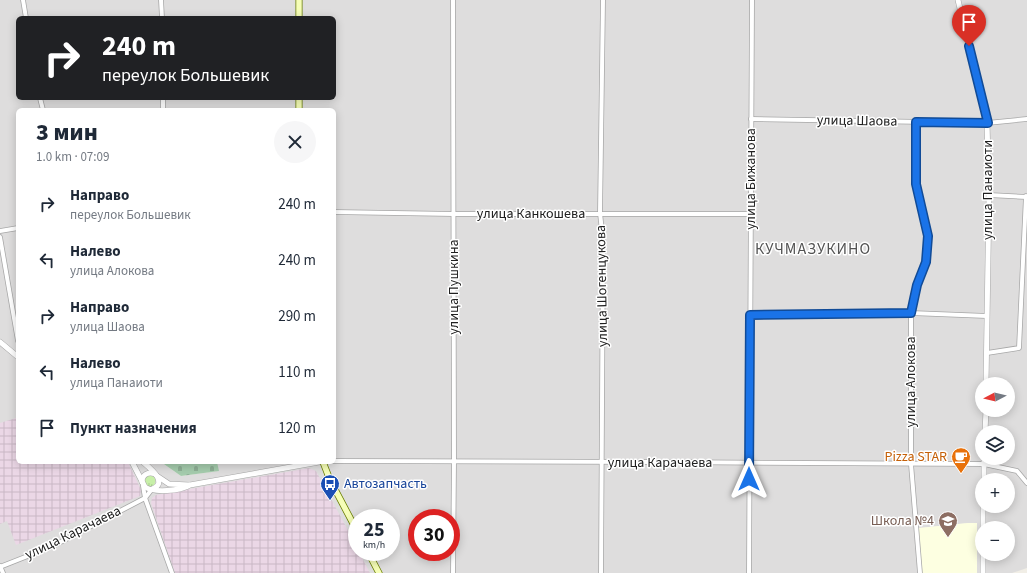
<!DOCTYPE html>
<html lang="ru">
<meta charset="utf-8">
<style>
:root{--surface:#fff;--page:#f6f6f7;--text:#1f2937;--muted:#747a83}
body{margin:0;font-family:"Source Sans 3",sans-serif;background:var(--page);color:var(--text);height:100vh;display:flex;flex-direction:column;font-size:15px;white-space:nowrap}
*{box-sizing:border-box;margin:0}
p{font-size:13px;color:var(--muted)}
.icon{flex:none;width:22px;height:22px;fill:none;stroke:currentColor;stroke-width:2;stroke-linecap:round;stroke-linejoin:round}
.map{position:relative;flex:1;overflow:hidden}
.details{position:absolute;left:16px;top:108px;width:320px;height:356px;display:flex;flex-direction:column;background:var(--surface);border-radius:6px;box-shadow:0 2px 10px #0003}
.details>*{flex:none}
.top-card{position:absolute;left:16px;top:16px;width:320px;height:84px;border-radius:6px;box-shadow:0 2px 10px #0003;background:#202124;color:#fff;overflow:hidden}
.needle{width:26px;rotate:263deg}
.buttons{position:absolute;left:975px;top:377px;display:grid;gap:8px}
.buttons a{display:grid;place-items:center;width:40px;height:40px;border-radius:50%;background:var(--surface);box-shadow:0 2px 10px #0003;font-size:20px}
.speed{position:absolute;left:348px;top:509px;display:flex;gap:8px;font-size:20px;font-weight:700;text-align:center}
.speed>*{display:grid;place-content:center;width:52px;height:52px;border-radius:50%;background:var(--surface);box-shadow:0 2px 10px #0003;line-height:1}
.speed small{font-size:10px;font-weight:400}
.speed .limit{border:6px solid #d22;background:#fff;color:#111}
.pin{position:absolute;display:grid;place-items:center;width:34px;height:34px;color:#fff;margin:-41px -17px;border-radius:50% 50% 50% 0;rotate:-45deg;box-shadow:0 0 4px #0007}
.pin .icon{rotate:45deg}
.me{position:absolute;width:44px;margin:-22px;rotate:0deg;stroke-linejoin:round;filter:drop-shadow(0 0 3px #0008)}
.turn{display:flex;align-items:center;gap:14px;height:84px;padding:0 20px;font-size:18px}
.turn .icon{width:52px;height:52px;stroke-width:2.5}
.turn b{display:block;font-size:28px;line-height:34px}
.round{display:grid;place-items:center;flex:none;width:42px;height:42px;border-radius:21px;background:var(--page)}
.summary{display:flex;align-items:center;justify-content:space-between;height:68px;padding:0 20px}
h1{font-size:24px;font-weight:800;line-height:30px}
ul{padding:0;list-style:none}
li{display:flex;align-items:center;gap:12px;height:56px;padding:0 20px}
li div{flex:1}
li b{display:block;font-size:15px}
li em{font-style:normal}
.map>svg:first-child{display:block}
.residential{fill:#dedddd;fill-rule:evenodd}
.industrial{fill:url(#industrial-grid)}
.education{fill:#fdffe1}
.grass{fill:url(#grass-tufts)}
.cemetery{fill:url(#cemetery-stones)}
.lines{fill:none;stroke-linecap:round;stroke-linejoin:round}
.minor-casing{stroke:#a7a7a7;stroke-width:5.5}
.tertiary-casing{stroke:#a7a7a7;stroke-width:6}
.secondary-casing{stroke:#697e00;stroke-width:7}
.minor{stroke:#fff;stroke-width:4}
.tertiary{stroke:#fff;stroke-width:5}
.secondary{stroke:#f6feb7;stroke-width:5.5}
.route-casing{stroke:#114b97;stroke-width:10}
.route{stroke:#1a73e8;stroke-width:7}
.labels{text-anchor:middle;dominant-baseline:central;stroke-width:3;stroke-linejoin:round;paint-order:stroke}
.street-label{font-size:14px;fill:#202020;stroke:#fff}
.food-label{font-size:14px;fill:#c56008;stroke:#fff;text-anchor:end}
.transit-label{font-size:14px;fill:#164399;stroke:#fff;text-anchor:start}
.education-label{font-size:14px;fill:#785e54;stroke:#fff;text-anchor:end}
.quarter-label{font-size:16px;letter-spacing:1px;fill:#535353;stroke:#fff}
</style>
<div class="map">
<svg width="1027" height="573" viewBox="0 0 1027 573">
<defs>
<pattern id="industrial-grid" width="8" height="8" patternUnits="userSpaceOnUse"><rect width="8" height="8" fill="#ebd7e6"/><path d="M0 4h8M4 0v8" fill="none" stroke="#c9b8c5"/></pattern>
<pattern id="grass-tufts" width="24" height="20" patternUnits="userSpaceOnUse"><rect width="24" height="20" fill="#c7efa8"/><path d="M3 7l-1-3M5 7V3M7 7l1-3M15 17l-1-3M17 17v-4M19 17l1-3" fill="none" stroke="#abcd90"/></pattern>
<pattern id="cemetery-stones" width="16" height="16" patternUnits="userSpaceOnUse"><rect width="16" height="16" fill="#a5ccad"/><path d="M2 7V4a2 2 0 0 1 4 0v3zM10 15v-3a2 2 0 0 1 4 0v3z" fill="#8eaf95"/></pattern>
</defs>
<rect width="100%" height="100%" fill="#f1eee6"/>
<!-- residential -->
<path class="residential" d="M0,0H1027V568L1012,573H977V523H968L919,528L921,573H0ZM18,18H334V98H18ZM18,110H334V462H217L218,471L181,476L161,462H18ZM982,384H1008V410H982ZM982,432H1008V458H982ZM982,480H1008V506H982ZM357,518H391V552H357ZM417,518H451V552H417ZM982,528H1008V554H982Z"/>
<!-- industrial -->
<g class="industrial">
<polygon points="18,415 18,462 128,462 141,490 140,496 16,545 7,521 0,524 0,423 16,418"/>
<polygon points="309,468 316,471 357,547 357,552 359,552 370,573 175,573 151,503 152,498 156,495"/>
</g>
<!-- education -->
<polygon class="education" points="968,523 977,523 977,573 921,573 919,528"/>
<!-- grass -->
<circle class="grass" cx="150" cy="481" r="5.5"/>
<!-- cemetery -->
<polygon class="cemetery" points="161,462 217,462 219,471 181,476"/>
<g class="lines">
<defs>
<g id="minor">
<polyline points="23,0 26,18"/>
<polyline points="161,0 162,18"/>
<polyline points="40,98 43,110"/>
<polyline points="163,98 163,110"/>
<polyline points="751,119 987,123 1027,119"/>
<polyline points="916,122 916,184 928,236 926,262 917,285 911,313 911,464 920,573"/>
<polyline points="989,195 1027,197"/>
<polyline points="334,212 454,214 751,214"/>
<polyline points="0,231 18,228"/>
<polyline points="0,237 18,341"/>
<polyline points="751,315 911,313 987,316"/>
<polyline points="987,353 1019,348 1026,196"/>
<path d="M334,461C551,460 767,464 984,464L1017,471L1027,483"/>
<polyline points="143,486 145,498 172,573"/>
<polyline points="0,566 3,573"/>
<polyline points="0,567 53,546 145,498 152,489"/>
<polyline points="453,573 454,461 453,0"/>
<polyline points="601,573 603,240 600,213 603,0"/>
<polyline points="749,573 752,0"/>
</g>
<g id="tertiary">
<polyline points="958,0 987,123 989,195 986,384"/>
<polyline points="0,342 18,357"/>
<polyline points="985,432 986,410"/>
<path d="M132,462L145,487C154,493 180,491 190,485L319,462"/>
<path d="M143,462C150,468 169,483 152,489"/>
<polyline points="157,476 169,484 189,485"/>
<polyline points="984,480 984,458"/>
<path d="M142,482C142,475 148,471 155,474"/>
<polyline points="983,528 983,506"/>
<polyline points="983,573 983,554"/>
</g>
<g id="secondary">
<polyline points="299,18 299,0"/>
<polyline points="299,110 299,98"/>
<polyline points="323,462 330,480 357,531"/>
<polyline points="368,552 379,573"/>
</g>
</defs>
<!-- minor casing -->
<use href="#minor" class="minor-casing"/>
<!-- tertiary casing -->
<use href="#tertiary" class="tertiary-casing"/>
<!-- secondary casing -->
<use href="#secondary" class="secondary-casing"/>
<!-- minor -->
<use href="#minor" class="minor"/>
<!-- tertiary -->
<use href="#tertiary" class="tertiary"/>
<!-- secondary -->
<use href="#secondary" class="secondary"/>
</g>
<g class="lines">
<defs>
<polyline id="route" points="749,479 750,315 911,313 917,285 926,262 928,236 916,184 916,122 988,123 969,46"/>
</defs>
<!-- route casing -->
<use href="#route" class="route-casing"/>
<!-- route -->
<use href="#route" class="route"/>
</g>
<!-- icons -->
<defs>
<symbol id="cafe-pin" viewBox="-11 -11 22 30"><path d="M0 17L-7.5 6A9.5 9.5 0 1 1 7.5 6Z" fill="#e8710a" stroke="#fff"/><path d="M-5.5-4.5H6V0H3Q3 3.5 0 3.5H-2.5Q-5.5 3.5-5.5 0ZM3-3.2v2h1.7v-2ZM-6 4.5H4V6H-6Z" fill="#fff"/></symbol>
<symbol id="bus-pin" viewBox="-11 -11 22 30"><path d="M0 17L-7.5 6A9.5 9.5 0 1 1 7.5 6Z" fill="#1a4fb4" stroke="#fff"/><path d="M-5-6H5V4H4V6H2V4H-2V6H-4V4H-5ZM-3.5-4V0h7V-4ZM-3.5 1.2v1.5H-2V1.2ZM2 1.2v1.5H3.5V1.2Z" fill="#fff"/></symbol>
<symbol id="school-pin" viewBox="-11 -11 22 30"><path d="M0 17L-7.5 6A9.5 9.5 0 1 1 7.5 6Z" fill="#8d6e63" stroke="#fff"/><path d="M0-5L7-2L0 1L-7-2ZM-4 1L0 2.5L4 1V4Q0 6-4 4Z" fill="#fff"/></symbol>
</defs>
<g fill-rule="evenodd">
<use href="#cafe-pin" x="950" y="446" width="22" height="30"/>
<use href="#bus-pin" x="319" y="473" width="22" height="30"/>
<use href="#school-pin" x="937" y="510" width="22" height="30"/>
</g>
<g class="labels">
<!-- street labels -->
<g class="street-label">
<text transform="translate(857 121) rotate(1)">улица Шаова</text>
<text transform="translate(751 179) rotate(-90)">улица Бижанова</text>
<text transform="translate(988 190) rotate(-90)">улица Панаиоти</text>
<text x="531" y="214">улица Канкошева</text>
<text transform="translate(602 286) rotate(-91)">улица Шогенцукова</text>
<text transform="translate(454 287) rotate(-90)">улица Пушкина</text>
<text transform="translate(911 382) rotate(-90)">улица Алокова</text>
<text x="660" y="463">улица Карачаева</text>
<text transform="translate(73 533) rotate(-26)">улица Карачаева</text>
</g>
<!-- food labels -->
<g class="food-label">
<text x="947" y="457">Pizza STAR</text>
</g>
<!-- transit labels -->
<g class="transit-label">
<text x="344" y="484">Автозапчасть</text>
</g>
<!-- education labels -->
<g class="education-label">
<text x="934" y="521">Школа №4</text>
</g>
<!-- quarter labels -->
<g class="quarter-label">
<text x="813" y="249">КУЧМАЗУКИНО</text>
</g>
</g>
</svg>
<div class="buttons">
<a><svg class="needle" viewBox="-14 -14 28 28"><path d="M0-13l5 13h-10z" fill="#e53935"/><path d="M0 13l5-13h-10z" fill="#747a83"/></svg></a>
<a><svg class="icon" aria-label="layers" viewBox="0 0 24 24"><path d="M12 4l9 5-9 5-9-5zM3 14l9 5 9-5"/></svg></a>
<a>+</a>
<a>−</a>
</div>
<div class="speed"><div>25<small>km/h</small></div><div class="limit">30</div></div>
<div class="pin" style="left:969px;top:46px;background:#d93025"><svg class="icon" aria-label="arrive" viewBox="0 0 24 24"><path d="M6 21V4h12l-3 4 3 4H6"/></svg></div>
<svg class="me" style="left:749px;top:479px" viewBox="-20 -20 40 40"><path d="M0-17L14 15 0 8-14 15z" fill="#1a73e8" stroke="#fff" stroke-width="4"/></svg>
<div class="top-card">
<div class="turn"><svg class="icon" aria-label="right" viewBox="0 0 24 24"><path d="M7 20v-9h11M14 6l5 5-5 5"/></svg><div><b>240 m</b>переулок Большевик</div></div>
</div>
<section class="details">
<div class="summary"><div><h1>3 мин</h1><p>1.0 km · 07:09</p></div><a class="round"><svg class="icon" aria-label="close" viewBox="0 0 24 24"><path d="M6 6l12 12M18 6L6 18"/></svg></a></div>
<ul>
<li><svg class="icon" aria-label="right" viewBox="0 0 24 24"><path d="M7 20v-9h11M14 6l5 5-5 5"/></svg><div><b>Направо</b><p>переулок Большевик</p></div><em>240 m</em></li>
<li><svg class="icon" aria-label="left" viewBox="0 0 24 24"><path d="M17 20v-9H6M10 6l-5 5 5 5"/></svg><div><b>Налево</b><p>улица Алокова</p></div><em>240 m</em></li>
<li><svg class="icon" aria-label="right" viewBox="0 0 24 24"><path d="M7 20v-9h11M14 6l5 5-5 5"/></svg><div><b>Направо</b><p>улица Шаова</p></div><em>290 m</em></li>
<li><svg class="icon" aria-label="left" viewBox="0 0 24 24"><path d="M17 20v-9H6M10 6l-5 5 5 5"/></svg><div><b>Налево</b><p>улица Панаиоти</p></div><em>110 m</em></li>
<li><svg class="icon" aria-label="arrive" viewBox="0 0 24 24"><path d="M6 21V4h12l-3 4 3 4H6"/></svg><div><b>Пункт назначения</b></div><em>120 m</em></li>
</ul>
</section>
</div>
